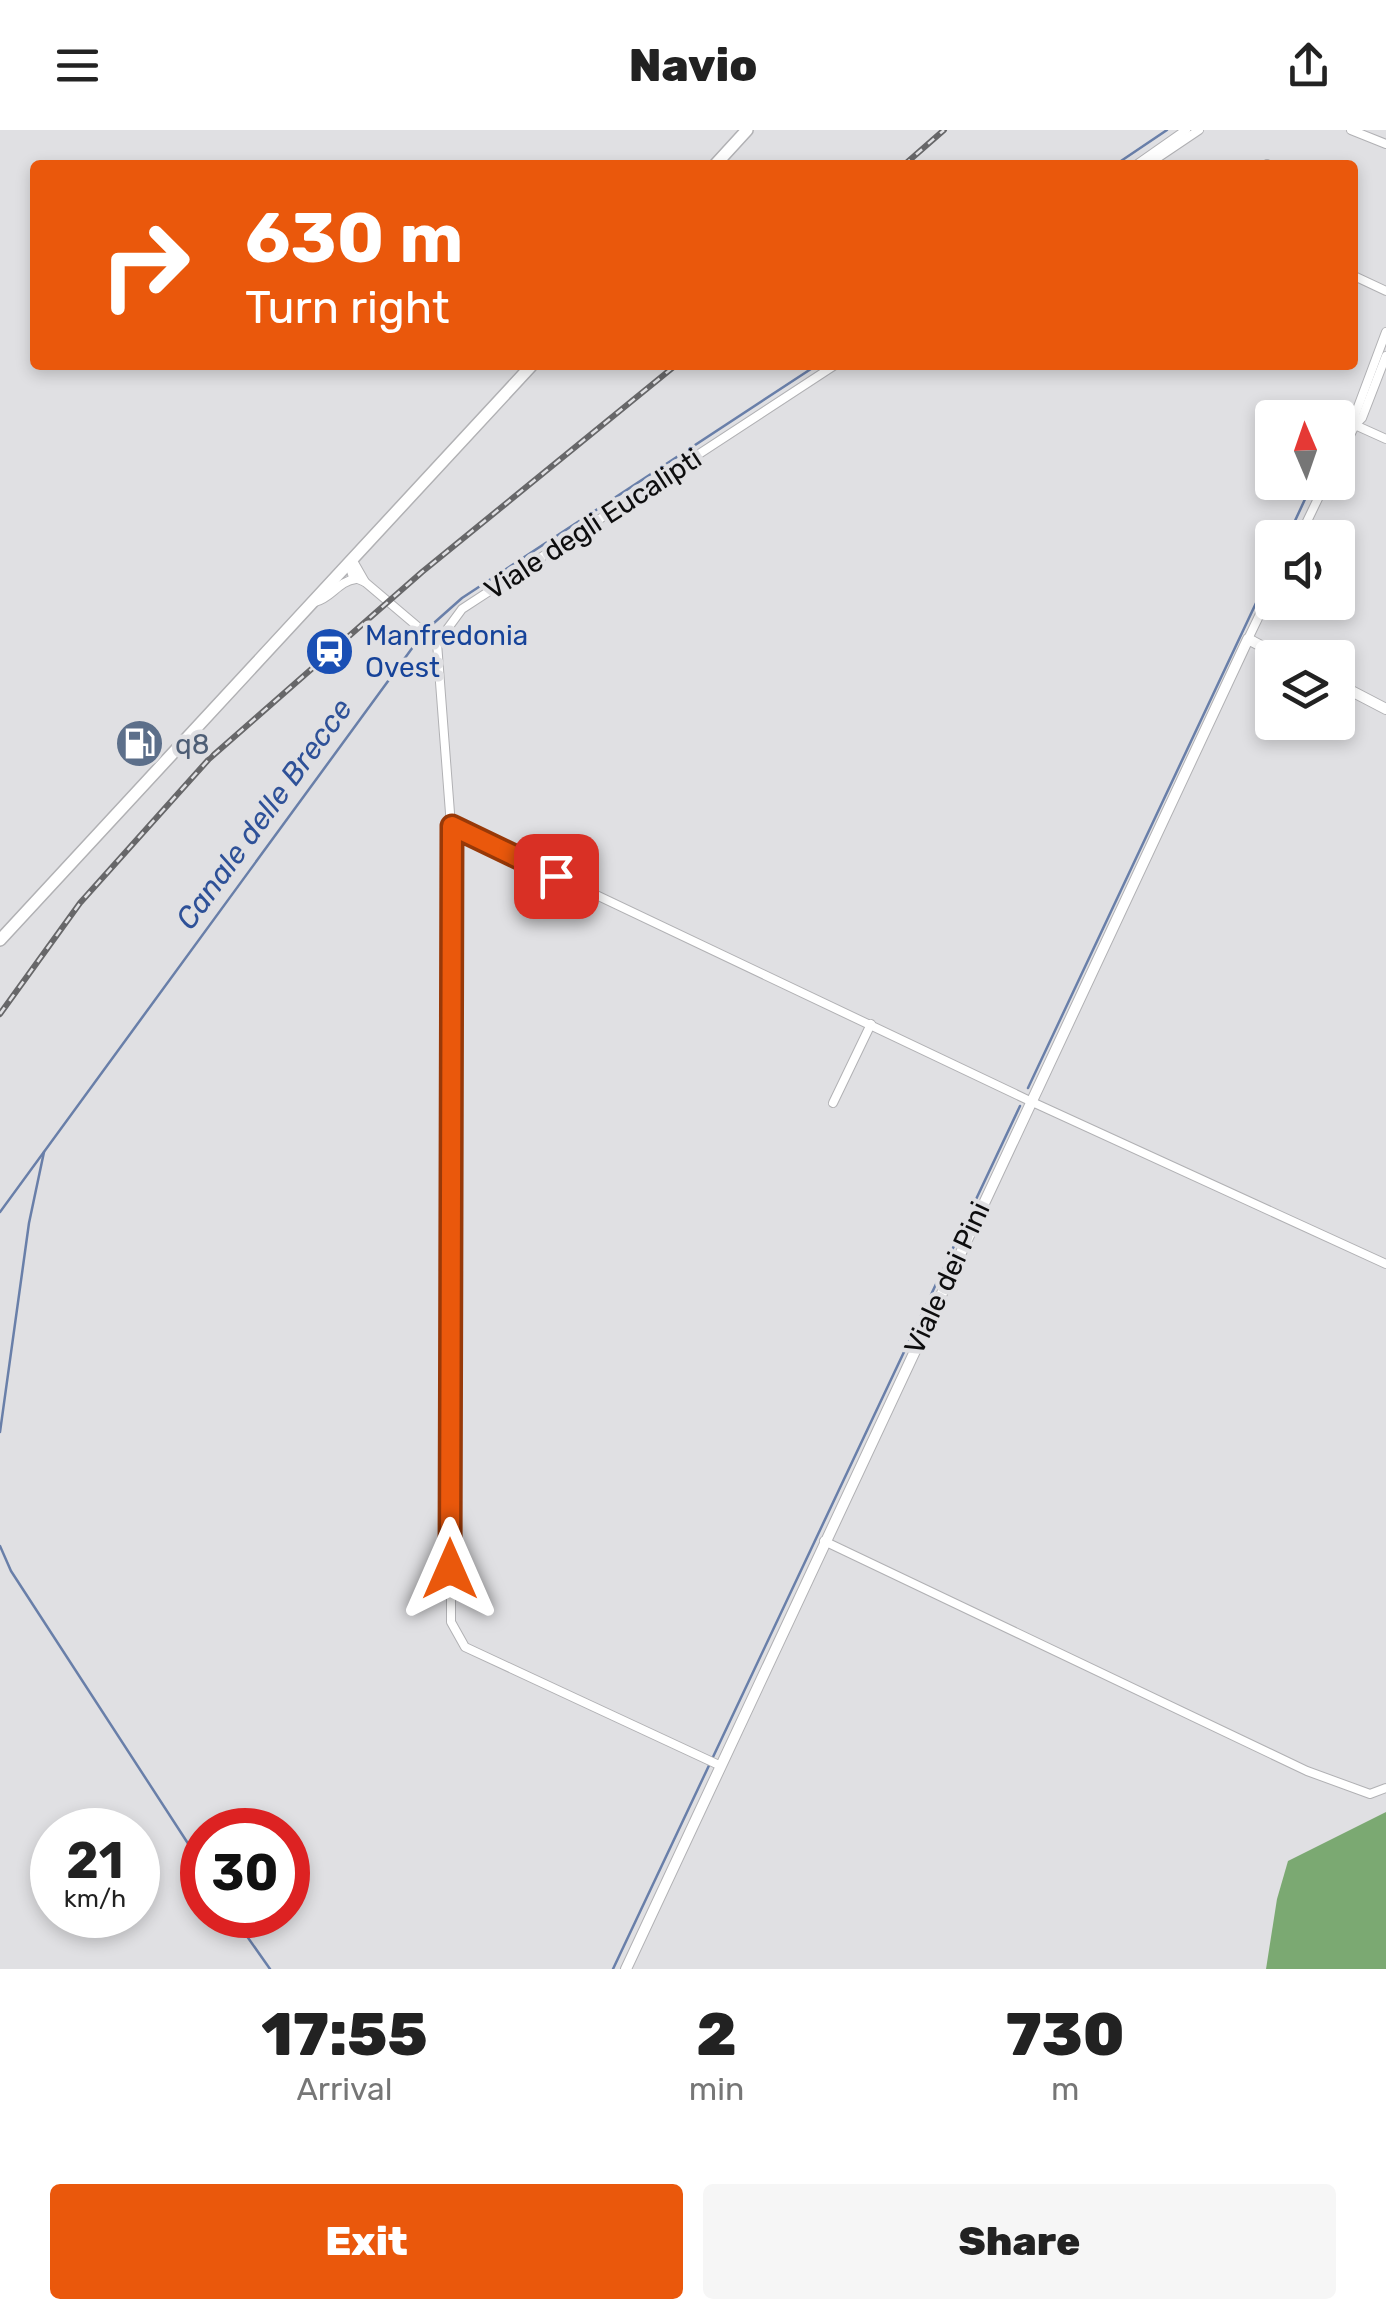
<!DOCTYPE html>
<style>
:root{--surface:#fff;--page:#f6f6f6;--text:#222;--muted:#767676;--accent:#ea580c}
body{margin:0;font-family:Rubik,sans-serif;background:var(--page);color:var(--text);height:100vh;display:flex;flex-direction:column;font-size:38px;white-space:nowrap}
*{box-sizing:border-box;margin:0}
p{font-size:32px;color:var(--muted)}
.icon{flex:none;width:55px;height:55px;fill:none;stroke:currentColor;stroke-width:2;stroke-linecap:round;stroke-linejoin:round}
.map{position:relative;height:1839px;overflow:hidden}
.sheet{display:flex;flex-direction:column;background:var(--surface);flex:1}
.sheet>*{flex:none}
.hud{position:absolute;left:30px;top:30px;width:1328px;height:210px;border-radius:10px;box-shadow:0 5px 15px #0003;background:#ea580c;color:#fff;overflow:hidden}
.needle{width:65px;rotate:358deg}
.controls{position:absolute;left:1255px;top:270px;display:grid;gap:20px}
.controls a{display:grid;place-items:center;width:100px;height:100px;border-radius:10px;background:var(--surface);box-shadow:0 5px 15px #0003;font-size:50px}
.speed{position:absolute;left:30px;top:1678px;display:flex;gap:20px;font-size:50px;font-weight:700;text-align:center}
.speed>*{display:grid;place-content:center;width:130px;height:130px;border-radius:50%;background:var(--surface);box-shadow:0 5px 15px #0003;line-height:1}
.speed small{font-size:25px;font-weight:400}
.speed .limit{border:15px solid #d22;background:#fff;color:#111}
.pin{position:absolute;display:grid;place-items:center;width:85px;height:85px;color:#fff;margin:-42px;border-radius:20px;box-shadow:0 5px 15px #0006}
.me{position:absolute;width:110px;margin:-55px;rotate:0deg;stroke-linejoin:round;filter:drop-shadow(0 0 8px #0008)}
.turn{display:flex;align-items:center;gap:35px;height:210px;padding:0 50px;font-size:45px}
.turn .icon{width:130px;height:130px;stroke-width:2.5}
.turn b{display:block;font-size:70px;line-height:85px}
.eta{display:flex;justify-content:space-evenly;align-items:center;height:170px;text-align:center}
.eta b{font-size:60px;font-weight:800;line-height:70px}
.primary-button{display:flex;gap:20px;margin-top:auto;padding:20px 50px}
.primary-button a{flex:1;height:115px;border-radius:10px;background:var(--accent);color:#fff;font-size:40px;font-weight:800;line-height:115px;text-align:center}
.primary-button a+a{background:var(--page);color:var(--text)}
header{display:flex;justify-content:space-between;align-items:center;height:130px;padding:0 50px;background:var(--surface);font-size:45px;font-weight:800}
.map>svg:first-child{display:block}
.forest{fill:#7ba972}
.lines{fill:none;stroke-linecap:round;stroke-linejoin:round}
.stream{stroke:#697fa9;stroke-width:2.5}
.minor-casing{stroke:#b1b1b4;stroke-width:10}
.tertiary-casing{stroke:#b1b1b4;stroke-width:12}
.secondary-casing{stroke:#b1b1b4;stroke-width:14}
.minor{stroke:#fff;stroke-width:8}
.tertiary{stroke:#fff;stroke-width:10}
.secondary{stroke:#fff;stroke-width:11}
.rail-casing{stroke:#676769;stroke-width:6}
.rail{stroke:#e0e0e3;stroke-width:2.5;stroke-dasharray:8;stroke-linecap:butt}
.route-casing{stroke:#983908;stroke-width:25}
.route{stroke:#ea580c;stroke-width:18}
.labels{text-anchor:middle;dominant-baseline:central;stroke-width:9;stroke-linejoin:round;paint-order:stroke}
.street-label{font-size:28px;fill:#0d0d0e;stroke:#e0e0e3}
.transit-label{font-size:28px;fill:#164399;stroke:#e0e0e3;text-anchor:start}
.service-label{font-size:28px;fill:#4e5e75;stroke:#e0e0e3;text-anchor:start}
.water-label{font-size:30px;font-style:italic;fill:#2e5198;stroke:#e0e0e3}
</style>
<header><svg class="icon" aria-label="menu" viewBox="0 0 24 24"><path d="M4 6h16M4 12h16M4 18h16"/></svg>Navio<svg class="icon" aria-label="share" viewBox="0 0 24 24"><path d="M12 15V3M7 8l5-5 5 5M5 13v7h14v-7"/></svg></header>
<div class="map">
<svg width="1386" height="1839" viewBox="0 0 1386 1839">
<rect width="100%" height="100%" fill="#e0e0e3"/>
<!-- forest -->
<polygon class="forest" points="1386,1682 1386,1839 1266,1839 1277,1769 1288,1731"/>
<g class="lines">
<!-- stream -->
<g class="stream">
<polyline points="1115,35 1167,0"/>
<polyline points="1338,302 1346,294"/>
<polyline points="1287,408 1313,352"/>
<polyline points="426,500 462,468 817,235"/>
<polyline points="1028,958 1272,439"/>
<polyline points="0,1082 421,506"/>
<polyline points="0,1302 29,1093 44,1022"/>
<polyline points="0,1416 11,1441 202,1735"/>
<polyline points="232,1785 270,1839"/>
<polyline points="613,1839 1020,976"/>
</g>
<defs>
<g id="minor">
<polyline points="1351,0 1386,14"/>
<polyline points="1136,35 1186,0"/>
<polyline points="1147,35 1199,0"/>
<polyline points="1267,35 1267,34"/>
<polyline points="1352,145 1386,161"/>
<polyline points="1355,295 1355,285 1386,202"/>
<polyline points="1355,295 1386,309"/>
<polyline points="1338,330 1355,295 1362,288 1386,226"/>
<polyline points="1299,408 1326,352"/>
<polyline points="353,431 365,452"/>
<polyline points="349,435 353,447 365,452 437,513"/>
<path d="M315,472C332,468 338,451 356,449"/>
<polyline points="1248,509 1272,459"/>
<polyline points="451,696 1030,971 1386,1134"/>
<polyline points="833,973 871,894"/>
<polyline points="824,1411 1307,1641 1370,1664 1386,1658"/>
<polyline points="721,1636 465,1517 451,1492 451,696 437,513 462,479 835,235"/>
</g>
<g id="tertiary">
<polyline points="1338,554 1386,579"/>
<polyline points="626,1839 1248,509 1284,528"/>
</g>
<g id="secondary">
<polyline points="715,35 747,0"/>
<polyline points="0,810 532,235"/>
</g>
</defs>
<!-- minor casing -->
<use href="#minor" class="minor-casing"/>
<!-- tertiary casing -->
<use href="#tertiary" class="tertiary-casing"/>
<!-- secondary casing -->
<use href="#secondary" class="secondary-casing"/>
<!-- minor -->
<use href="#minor" class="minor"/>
<!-- tertiary -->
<use href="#tertiary" class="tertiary"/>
<!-- secondary -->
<use href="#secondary" class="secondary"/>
<defs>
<g id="rail">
<polyline points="904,35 944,0"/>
<polyline points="0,884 80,773 209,629 422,442 676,235"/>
</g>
</defs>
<!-- rail casing -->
<use href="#rail" class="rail-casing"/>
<!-- rail -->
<use href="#rail" class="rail"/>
</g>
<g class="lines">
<defs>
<polyline id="route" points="450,1439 452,696 556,746"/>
</defs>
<!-- route casing -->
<use href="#route" class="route-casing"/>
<!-- route -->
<use href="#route" class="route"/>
</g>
<!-- icons -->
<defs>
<symbol id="station-disc" viewBox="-11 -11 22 22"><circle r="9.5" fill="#1a4fb4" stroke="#e0e0e3"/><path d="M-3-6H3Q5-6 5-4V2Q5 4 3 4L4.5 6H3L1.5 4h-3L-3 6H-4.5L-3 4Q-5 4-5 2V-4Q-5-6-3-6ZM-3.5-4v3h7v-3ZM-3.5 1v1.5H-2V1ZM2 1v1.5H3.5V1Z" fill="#fff"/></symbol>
<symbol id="fuel-disc" viewBox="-11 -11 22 22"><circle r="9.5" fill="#5c6f8a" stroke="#e0e0e3"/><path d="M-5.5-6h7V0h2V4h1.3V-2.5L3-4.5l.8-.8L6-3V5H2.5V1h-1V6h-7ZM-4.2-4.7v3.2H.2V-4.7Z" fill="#fff"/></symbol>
</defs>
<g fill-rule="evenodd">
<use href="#station-disc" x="302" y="494" width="55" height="55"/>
<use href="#fuel-disc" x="112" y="586" width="55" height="55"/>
</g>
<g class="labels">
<!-- street labels -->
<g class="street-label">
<text transform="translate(593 394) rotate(-33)">Viale degli Eucalipti</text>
<text transform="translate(947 1148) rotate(-65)">Viale dei Pini</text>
</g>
<!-- transit labels -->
<g class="transit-label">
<text x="365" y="505">Manfredonia<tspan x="365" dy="32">Ovest</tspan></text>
</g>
<!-- service labels -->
<g class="service-label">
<text x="175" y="614">q8</text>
</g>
<!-- water labels -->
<g class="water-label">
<text transform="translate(264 684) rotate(-54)">Canale delle Brecce</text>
</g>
</g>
</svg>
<div class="controls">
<a><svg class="needle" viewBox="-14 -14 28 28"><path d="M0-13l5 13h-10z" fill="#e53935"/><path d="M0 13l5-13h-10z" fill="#767676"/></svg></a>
<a><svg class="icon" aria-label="sound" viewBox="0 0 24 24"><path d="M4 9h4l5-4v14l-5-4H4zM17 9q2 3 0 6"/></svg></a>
<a><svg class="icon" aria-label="layers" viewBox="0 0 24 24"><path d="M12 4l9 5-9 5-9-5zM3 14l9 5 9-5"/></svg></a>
</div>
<div class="speed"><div>21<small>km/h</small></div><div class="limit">30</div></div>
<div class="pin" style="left:556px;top:746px;background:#d93025"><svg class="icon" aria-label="arrive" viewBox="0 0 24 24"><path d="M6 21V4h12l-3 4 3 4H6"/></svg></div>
<svg class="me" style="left:450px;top:1439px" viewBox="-20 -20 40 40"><path d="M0-17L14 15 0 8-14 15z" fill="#ea580c" stroke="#fff" stroke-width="4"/></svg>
<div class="hud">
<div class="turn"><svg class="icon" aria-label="right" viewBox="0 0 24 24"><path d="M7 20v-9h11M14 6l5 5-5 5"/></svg><div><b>630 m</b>Turn right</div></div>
</div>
</div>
<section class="sheet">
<div class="eta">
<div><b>17:55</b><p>Arrival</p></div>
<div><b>2</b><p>min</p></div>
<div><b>730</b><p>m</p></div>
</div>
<div class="primary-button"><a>Exit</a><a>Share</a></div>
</section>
